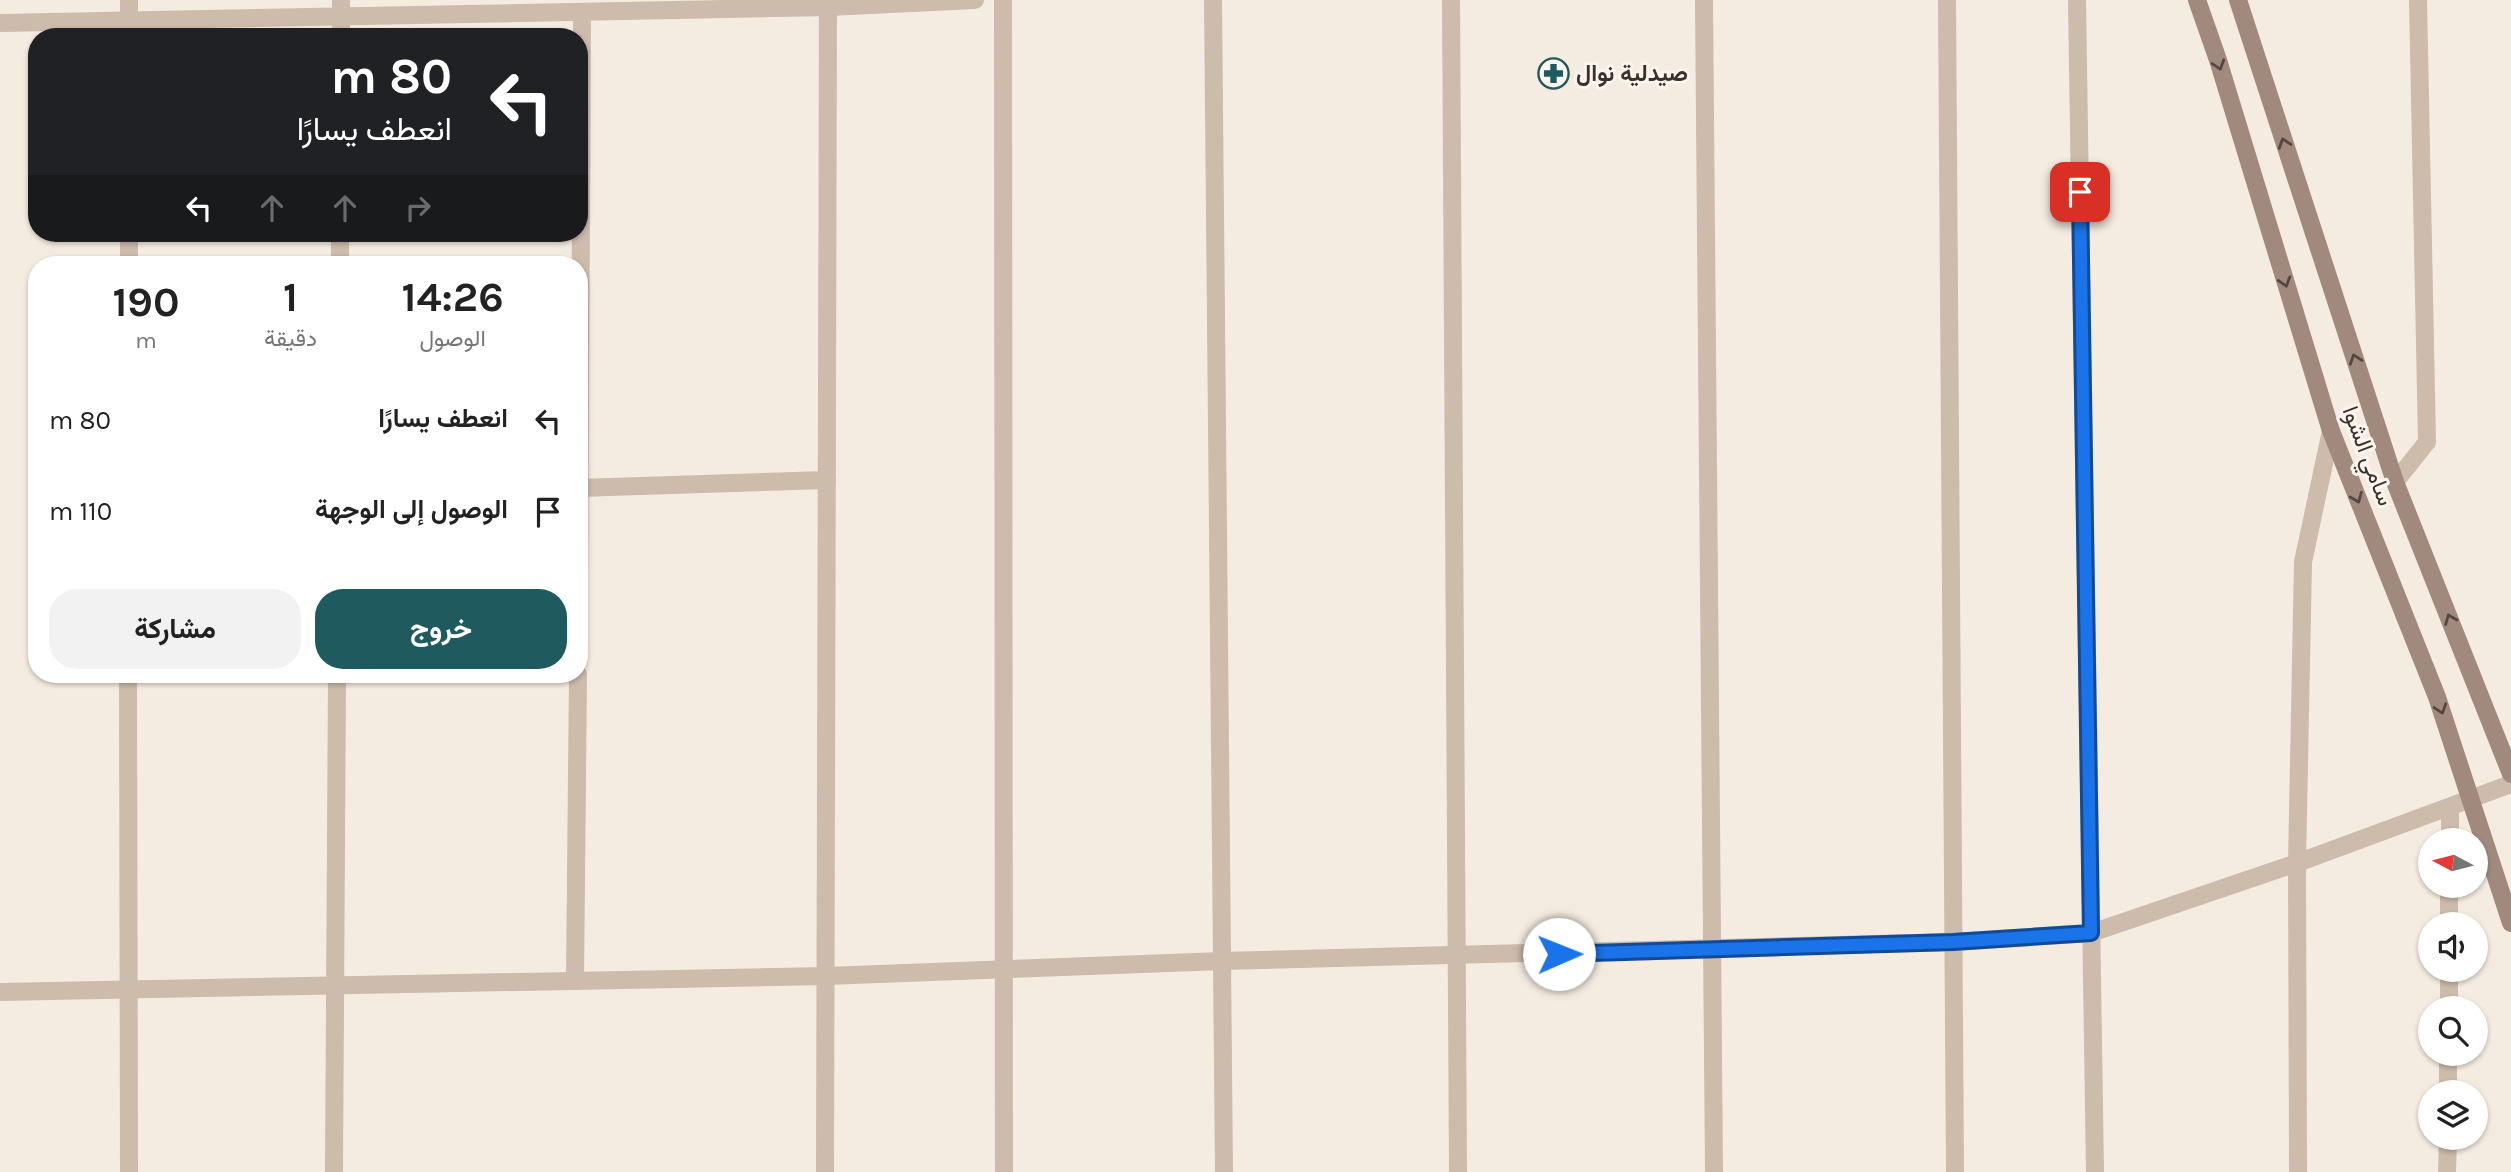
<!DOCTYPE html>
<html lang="ar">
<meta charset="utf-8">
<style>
:root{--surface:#fff;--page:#f2f2f2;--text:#222;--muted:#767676;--accent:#1f5a5e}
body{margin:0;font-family:Karla,Vazirmatn,sans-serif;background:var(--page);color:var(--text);direction:rtl;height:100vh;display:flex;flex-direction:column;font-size:26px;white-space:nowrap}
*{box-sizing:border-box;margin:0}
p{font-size:23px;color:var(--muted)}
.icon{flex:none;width:38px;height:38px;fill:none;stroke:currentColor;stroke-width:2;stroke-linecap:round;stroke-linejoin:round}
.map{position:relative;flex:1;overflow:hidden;direction:ltr}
.sheet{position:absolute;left:28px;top:256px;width:560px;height:427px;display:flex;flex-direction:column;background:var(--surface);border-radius:28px;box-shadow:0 2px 5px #0004;direction:rtl}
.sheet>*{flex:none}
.banner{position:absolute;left:28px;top:28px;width:560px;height:214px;border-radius:28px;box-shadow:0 2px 5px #0004;direction:rtl;background:#202124;color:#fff;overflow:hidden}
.needle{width:46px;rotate:277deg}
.fabs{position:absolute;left:2418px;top:828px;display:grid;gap:14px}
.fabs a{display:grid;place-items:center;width:70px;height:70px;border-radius:50%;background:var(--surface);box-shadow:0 2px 5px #0004;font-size:35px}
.pin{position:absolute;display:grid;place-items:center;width:60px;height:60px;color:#fff;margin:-30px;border-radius:14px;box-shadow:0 4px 10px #0006}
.me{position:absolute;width:77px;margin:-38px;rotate:89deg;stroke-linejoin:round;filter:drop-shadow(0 0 5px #0008)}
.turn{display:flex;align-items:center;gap:24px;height:147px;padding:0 21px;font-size:32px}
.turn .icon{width:91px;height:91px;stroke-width:2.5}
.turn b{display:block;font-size:49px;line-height:60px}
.lanes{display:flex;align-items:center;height:66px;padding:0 21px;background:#0003;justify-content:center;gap:35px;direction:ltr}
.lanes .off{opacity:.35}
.eta{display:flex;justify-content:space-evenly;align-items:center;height:119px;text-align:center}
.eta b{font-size:42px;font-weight:700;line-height:49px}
.primary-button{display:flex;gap:14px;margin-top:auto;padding:14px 21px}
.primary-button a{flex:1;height:80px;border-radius:28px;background:var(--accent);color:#fff;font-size:28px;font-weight:700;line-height:80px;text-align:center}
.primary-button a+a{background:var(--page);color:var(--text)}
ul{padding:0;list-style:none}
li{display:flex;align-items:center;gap:21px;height:91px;padding:0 21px}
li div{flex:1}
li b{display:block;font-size:26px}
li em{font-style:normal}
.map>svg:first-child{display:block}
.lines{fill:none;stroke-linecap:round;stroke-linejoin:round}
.minor{stroke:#cdbbac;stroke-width:18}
.secondary{stroke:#a18a7d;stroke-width:18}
.oneway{stroke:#544640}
.route-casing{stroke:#114b97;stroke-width:18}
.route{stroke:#1a73e8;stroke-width:12}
.labels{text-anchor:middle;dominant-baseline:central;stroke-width:6;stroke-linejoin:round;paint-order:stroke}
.poi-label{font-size:23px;font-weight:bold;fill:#3b302b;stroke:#fbf5ee;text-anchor:start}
.street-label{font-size:23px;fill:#3b302b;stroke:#fbf5ee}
</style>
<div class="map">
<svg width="2511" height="1172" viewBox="0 0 2511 1172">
<rect width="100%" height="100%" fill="#f4ebe1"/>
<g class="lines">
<!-- minor -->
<g class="minor">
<polyline points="1003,0 1004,1172"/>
<polyline points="1213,0 1224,1172"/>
<polyline points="1451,0 1458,1172"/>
<polyline points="1704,0 1714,1172"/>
<polyline points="1947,0 1955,1172"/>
<polyline points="2077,0 2095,1172"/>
<polyline points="0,23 828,7 975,0"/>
<polyline points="129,37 129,0"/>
<polyline points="341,37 341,0"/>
<polyline points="129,264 129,233"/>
<polyline points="340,264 340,233"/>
<polyline points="2395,482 2427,442 2418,0"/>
<polyline points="579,488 827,480"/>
<polyline points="579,584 582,12"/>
<polyline points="128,674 129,1172"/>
<polyline points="2450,840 2450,808"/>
<polyline points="2449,924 2449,886"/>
<polyline points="575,981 578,674"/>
<polyline points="0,992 826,976 1222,961 1953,942 2091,933 2297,863 2511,784"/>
<polyline points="2449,1008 2449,970"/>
<polyline points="2448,1092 2448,1054"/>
<polyline points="334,1172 337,674"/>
<polyline points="825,1172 828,0"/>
<polyline points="2298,1172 2297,863 2303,562 2331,431"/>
<polyline points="2447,1172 2448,1138"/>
</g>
<!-- secondary -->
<g class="secondary">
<polyline points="2197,0 2218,60 2331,431 2437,697 2511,923"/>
<polyline points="2238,0 2395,482 2511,774"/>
</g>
</g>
<!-- one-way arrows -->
<defs><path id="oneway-chevron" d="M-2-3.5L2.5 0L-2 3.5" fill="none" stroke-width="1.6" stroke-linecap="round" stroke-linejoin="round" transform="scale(1.75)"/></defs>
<g class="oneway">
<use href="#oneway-chevron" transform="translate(2219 65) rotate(72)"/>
<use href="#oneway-chevron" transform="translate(2284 143) rotate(-108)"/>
<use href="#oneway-chevron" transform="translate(2285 282) rotate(73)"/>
<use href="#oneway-chevron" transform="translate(2355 359) rotate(-108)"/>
<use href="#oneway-chevron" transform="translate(2357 498) rotate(68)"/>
<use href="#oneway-chevron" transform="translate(2450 619) rotate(-112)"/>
<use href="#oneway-chevron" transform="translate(2441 709) rotate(72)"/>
</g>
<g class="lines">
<defs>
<polyline id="route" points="1559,954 1953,942 2091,933 2080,192"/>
</defs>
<!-- route casing -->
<use href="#route" class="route-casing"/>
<!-- route -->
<use href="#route" class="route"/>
</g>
<!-- icons -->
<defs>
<symbol id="pharmacy-ring" viewBox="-11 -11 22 22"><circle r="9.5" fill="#fbf5ee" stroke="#1f5a5e" stroke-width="1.5"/><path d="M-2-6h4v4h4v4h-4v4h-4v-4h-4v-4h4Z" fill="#1f5a5e"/></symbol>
</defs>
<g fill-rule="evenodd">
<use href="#pharmacy-ring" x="1536" y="56" width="35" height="35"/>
</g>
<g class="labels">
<!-- poi labels -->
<g class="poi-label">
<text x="1576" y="73">صيدلية نوال</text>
</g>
<!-- street labels -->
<g class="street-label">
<text transform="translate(2368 456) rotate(69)">سامي الشوا</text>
</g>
</g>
</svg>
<div class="fabs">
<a><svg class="needle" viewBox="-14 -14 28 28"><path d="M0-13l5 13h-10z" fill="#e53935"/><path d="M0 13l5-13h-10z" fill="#767676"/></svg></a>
<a><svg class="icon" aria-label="sound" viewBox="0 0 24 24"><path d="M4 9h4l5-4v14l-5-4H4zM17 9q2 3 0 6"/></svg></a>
<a><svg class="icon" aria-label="search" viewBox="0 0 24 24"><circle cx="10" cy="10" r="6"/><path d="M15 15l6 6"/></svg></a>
<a><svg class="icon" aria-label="layers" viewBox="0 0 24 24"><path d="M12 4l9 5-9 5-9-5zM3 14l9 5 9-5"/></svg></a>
</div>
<div class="pin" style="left:2080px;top:192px;background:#d93025"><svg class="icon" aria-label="arrive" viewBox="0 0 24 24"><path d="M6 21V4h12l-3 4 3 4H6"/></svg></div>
<svg class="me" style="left:1559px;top:954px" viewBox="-20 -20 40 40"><circle r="19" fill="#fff"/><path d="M0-13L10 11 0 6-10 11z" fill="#1a73e8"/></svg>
<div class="banner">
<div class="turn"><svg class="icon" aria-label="left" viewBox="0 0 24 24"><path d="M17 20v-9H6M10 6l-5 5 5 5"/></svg><div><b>80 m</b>انعطف يسارًا</div></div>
<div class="lanes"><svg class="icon" aria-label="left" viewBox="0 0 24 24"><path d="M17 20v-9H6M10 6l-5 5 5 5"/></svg><svg class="icon off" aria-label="ahead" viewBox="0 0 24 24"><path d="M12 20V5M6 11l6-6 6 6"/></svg><svg class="icon off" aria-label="ahead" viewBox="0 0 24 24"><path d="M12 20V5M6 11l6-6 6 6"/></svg><svg class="icon off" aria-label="right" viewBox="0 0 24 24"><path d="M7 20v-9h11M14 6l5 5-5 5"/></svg></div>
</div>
<section class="sheet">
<div class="eta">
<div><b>14:26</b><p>الوصول</p></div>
<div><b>1</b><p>دقيقة</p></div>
<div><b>190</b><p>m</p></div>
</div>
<ul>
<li><svg class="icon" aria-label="left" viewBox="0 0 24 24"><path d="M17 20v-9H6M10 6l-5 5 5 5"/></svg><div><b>انعطف يسارًا</b></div><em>80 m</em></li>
<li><svg class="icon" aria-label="arrive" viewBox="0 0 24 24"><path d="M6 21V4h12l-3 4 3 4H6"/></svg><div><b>الوصول إلى الوجهة</b></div><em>110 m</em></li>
</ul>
<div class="primary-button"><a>خروج</a><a>مشاركة</a></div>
</section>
</div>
